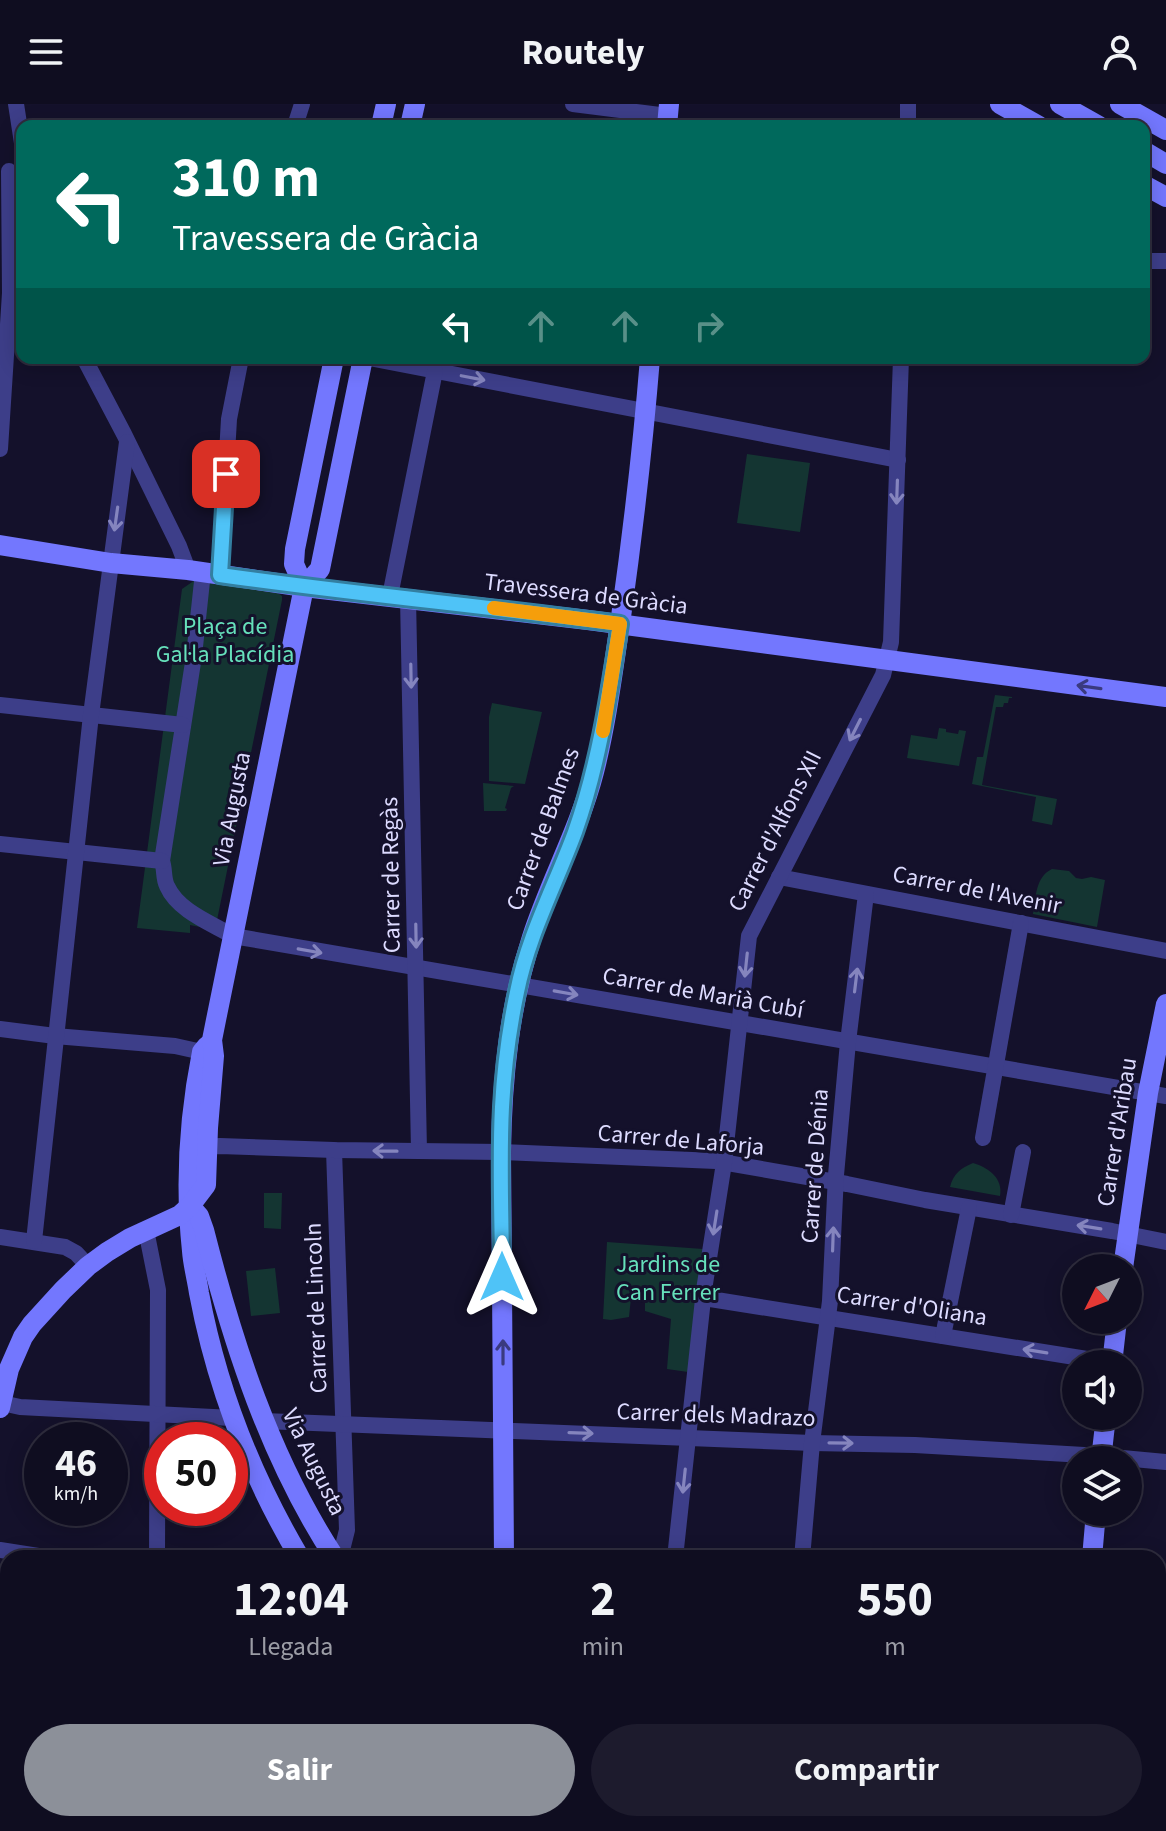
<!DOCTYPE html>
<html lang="es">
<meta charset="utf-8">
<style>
:root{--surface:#0f0d20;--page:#1d1b2d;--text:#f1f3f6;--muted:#9b9ca5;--line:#2f2d3e;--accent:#8c9099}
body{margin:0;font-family:"Source Sans 3",sans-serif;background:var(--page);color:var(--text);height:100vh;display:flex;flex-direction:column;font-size:30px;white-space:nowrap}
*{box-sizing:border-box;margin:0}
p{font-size:26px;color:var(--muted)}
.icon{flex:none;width:44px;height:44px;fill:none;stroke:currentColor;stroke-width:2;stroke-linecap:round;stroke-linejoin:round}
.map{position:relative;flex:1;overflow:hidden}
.drawer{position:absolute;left:0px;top:1446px;width:1166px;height:282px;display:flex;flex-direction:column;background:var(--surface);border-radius:24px 24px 0 0;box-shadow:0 4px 20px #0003,0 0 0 2px var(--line)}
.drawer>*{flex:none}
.guide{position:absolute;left:16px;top:16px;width:1134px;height:244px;border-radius:16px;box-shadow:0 4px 20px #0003,0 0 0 2px var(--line);background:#00695c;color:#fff;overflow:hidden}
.needle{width:52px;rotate:228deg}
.buttons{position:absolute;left:1062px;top:1150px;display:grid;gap:16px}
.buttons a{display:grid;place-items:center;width:80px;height:80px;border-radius:50%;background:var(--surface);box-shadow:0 4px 20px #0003,0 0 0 2px var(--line);font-size:40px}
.speed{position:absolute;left:24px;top:1318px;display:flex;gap:16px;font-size:40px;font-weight:700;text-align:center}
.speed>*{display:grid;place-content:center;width:104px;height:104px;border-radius:50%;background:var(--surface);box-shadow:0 4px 20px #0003,0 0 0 2px var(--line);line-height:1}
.speed small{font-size:20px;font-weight:400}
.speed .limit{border:12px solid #d22;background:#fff;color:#111}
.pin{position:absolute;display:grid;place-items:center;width:68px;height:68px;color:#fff;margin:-34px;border-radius:16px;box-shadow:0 4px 12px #0006}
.me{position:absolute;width:88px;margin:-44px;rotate:0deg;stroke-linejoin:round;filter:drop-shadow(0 0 6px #0008)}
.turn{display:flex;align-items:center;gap:28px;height:168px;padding:0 24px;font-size:36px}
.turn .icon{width:104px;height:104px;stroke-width:2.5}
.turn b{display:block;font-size:56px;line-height:68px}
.lanes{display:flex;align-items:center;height:76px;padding:0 24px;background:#0003;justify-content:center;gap:40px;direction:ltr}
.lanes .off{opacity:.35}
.eta{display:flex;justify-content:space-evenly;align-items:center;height:136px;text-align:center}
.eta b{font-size:48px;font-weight:700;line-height:56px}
.cta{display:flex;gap:16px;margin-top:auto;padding:16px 24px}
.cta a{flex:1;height:92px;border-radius:48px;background:var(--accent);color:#fff;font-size:32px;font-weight:700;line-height:92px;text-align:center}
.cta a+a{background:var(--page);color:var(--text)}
header{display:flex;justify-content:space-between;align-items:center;height:104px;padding:0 24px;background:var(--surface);font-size:36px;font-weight:700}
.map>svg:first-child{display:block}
.green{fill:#143532}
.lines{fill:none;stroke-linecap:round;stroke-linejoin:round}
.street{stroke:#3d3e89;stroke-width:16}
.secondary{stroke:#7377fe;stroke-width:20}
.oneway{stroke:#8585be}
.oneway2{stroke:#3a3a7f}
.route-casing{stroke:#337fa1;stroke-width:20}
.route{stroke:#4fc3f7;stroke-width:14}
.slow{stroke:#f59e0b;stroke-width:14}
.labels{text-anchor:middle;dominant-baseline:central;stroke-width:6;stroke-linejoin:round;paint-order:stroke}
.street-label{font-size:24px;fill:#dddbff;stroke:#14112b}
.park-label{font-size:24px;fill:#66e0bb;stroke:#14112b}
</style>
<header><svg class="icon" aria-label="menu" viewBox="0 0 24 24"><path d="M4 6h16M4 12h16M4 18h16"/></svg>Routely<svg class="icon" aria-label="person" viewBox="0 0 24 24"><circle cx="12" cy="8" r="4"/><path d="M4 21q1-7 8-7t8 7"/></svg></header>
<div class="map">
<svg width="1166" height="1727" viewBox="0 0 1166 1727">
<rect width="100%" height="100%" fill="#14112b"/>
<!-- green -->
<g class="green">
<polygon points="747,350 810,359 800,428 737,419"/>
<polygon points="195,476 278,489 282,492 282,496 215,826 190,821 190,829 137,824 182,485"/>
<polygon points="995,591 1012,593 1012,594 1009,594 1008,599 1004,599 1003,603 996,603 982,681 1057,695 1052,721 1032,717 1036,693 972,680 977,653 983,653"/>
<polygon points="492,599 542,608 525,680 489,677 489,613"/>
<polygon points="939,624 946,625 946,628 958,630 959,626 966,627 959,662 907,654 911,631 937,635"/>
<polygon points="483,679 514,682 511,684 505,704 507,705 506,707 484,707"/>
<path d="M1052,765L1069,767L1076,774L1082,775L1091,773L1105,776L1097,823L1033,810C1036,794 1035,773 1052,765Z"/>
<path d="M973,1059C989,1064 1003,1074 1000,1092L950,1083C953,1070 961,1064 973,1059Z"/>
<polygon points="264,1089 282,1089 281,1125 264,1124"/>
<polygon points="607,1138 703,1145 688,1268 667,1265 671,1215 645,1207 645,1196 631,1194 629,1213 611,1216 603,1215"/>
<polygon points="275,1164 280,1209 251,1212 246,1167"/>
</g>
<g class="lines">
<!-- street -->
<g class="street">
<polyline points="16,0 22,39"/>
<polyline points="573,0 668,12"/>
<polyline points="295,22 302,0"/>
<polyline points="908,22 908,0"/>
<polyline points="1144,157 1166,157"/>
<polyline points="84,254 124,330 179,442 188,466"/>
<polyline points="369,254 898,356"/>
<polyline points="0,345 10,189 9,67"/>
<path d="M203,468L194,552L162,757C165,765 163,774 167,782C178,807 211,819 233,832L1166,992"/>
<polyline points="220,471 229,315 241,254"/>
<polyline points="390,492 435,267"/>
<polyline points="408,494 419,1047"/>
<polyline points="0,601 183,621"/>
<polyline points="0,740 162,757"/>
<polyline points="779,773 1166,847"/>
<polyline points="0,925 55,932 175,942 202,948"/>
<polyline points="983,1034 1021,819"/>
<polyline points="334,1046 347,1426 343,1442 336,1454"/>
<polyline points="197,1049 207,1043 220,1042 334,1046 501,1048 716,1057 847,1080 925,1096 1112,1127 1166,1138"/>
<polyline points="1011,1111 1023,1048"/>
<polyline points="146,1126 158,1186 157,1454"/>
<polyline points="0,1133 65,1143 76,1149 88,1162"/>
<polyline points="34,1137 91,611 127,338"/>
<polyline points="704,1194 1112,1259"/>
<polyline points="943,1232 969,1104"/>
<polyline points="2,1299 20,1303 232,1314"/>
<polyline points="264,1317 812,1339 915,1341 1101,1352 1166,1358"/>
<polyline points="0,1446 51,1454"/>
<polyline points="675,1454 704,1186 724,1059 749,832 883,571 891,538 901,254"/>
<polyline points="802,1454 812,1339 830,1197 836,1071 848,938 866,790"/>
<polyline points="0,1590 8,1591"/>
<polyline points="1158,1687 1166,1687"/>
<polyline points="160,1720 160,1727"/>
<polyline points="0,1722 65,1727"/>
<polyline points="357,1727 357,1720"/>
<polyline points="645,1727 646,1720"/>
<polyline points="773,1727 773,1720"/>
</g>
<!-- secondary -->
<g class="secondary">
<polyline points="1000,0 1039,22"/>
<polyline points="1060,0 1099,22"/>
<polyline points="1120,0 1166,26"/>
<polyline points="381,22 386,0"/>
<polyline points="410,22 415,0"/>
<polyline points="667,22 669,0"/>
<polyline points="1144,47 1166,60"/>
<polyline points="1144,81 1166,93"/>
<polyline points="0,441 111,459 188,466 304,483 588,516 1166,593"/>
<polyline points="304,483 294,460 295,445 334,254"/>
<path d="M207,942L202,948C189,1013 185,1081 192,1147C193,1161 197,1175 199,1189C217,1285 250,1370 300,1454"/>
<path d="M192,1104L199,1112L204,1126C233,1240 270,1355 335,1454"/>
<polyline points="1123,1164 1148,989 1166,900"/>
<polyline points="1112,1260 1117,1216"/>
<polyline points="0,1304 9,1265 23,1233 32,1220 63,1186 88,1162 107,1148 130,1134 180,1111 190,1102 206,1081 208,1024 214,952 212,936 216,916 304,483 320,465 363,254"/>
<polyline points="1101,1356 1106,1312"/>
<path d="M504,1454L501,1048C502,975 509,903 532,833C550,777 579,726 594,668C607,617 613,565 621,513C633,427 643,341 650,254"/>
<polyline points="1092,1454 1096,1408"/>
<polyline points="590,1720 603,1727"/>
<polyline points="504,1727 504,1720"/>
<polyline points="525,1727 534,1720"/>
<polyline points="1068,1727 1069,1720"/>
</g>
</g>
<!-- one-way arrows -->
<defs><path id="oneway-shaft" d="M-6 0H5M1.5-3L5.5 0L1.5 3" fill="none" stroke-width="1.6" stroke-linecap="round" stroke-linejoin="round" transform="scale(2)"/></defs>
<g class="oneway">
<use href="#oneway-shaft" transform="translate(473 274) rotate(11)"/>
<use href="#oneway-shaft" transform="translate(897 388) rotate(92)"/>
<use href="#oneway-shaft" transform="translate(116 415) rotate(98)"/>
<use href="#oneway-shaft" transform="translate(411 572) rotate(89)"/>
<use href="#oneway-shaft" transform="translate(855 626) rotate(117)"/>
<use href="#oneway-shaft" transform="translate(416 832) rotate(89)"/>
<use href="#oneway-shaft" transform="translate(310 847) rotate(10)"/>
<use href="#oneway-shaft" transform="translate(746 861) rotate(96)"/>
<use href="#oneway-shaft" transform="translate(856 876) rotate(-83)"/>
<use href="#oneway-shaft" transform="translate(566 889) rotate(10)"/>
<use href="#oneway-shaft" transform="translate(385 1047) rotate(-179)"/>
<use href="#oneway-shaft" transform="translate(715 1119) rotate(99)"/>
<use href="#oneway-shaft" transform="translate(1089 1123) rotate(-171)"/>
<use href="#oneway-shaft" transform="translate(833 1135) rotate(-88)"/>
<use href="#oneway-shaft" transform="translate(1035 1247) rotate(-171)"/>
<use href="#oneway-shaft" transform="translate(581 1329) rotate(2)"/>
<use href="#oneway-shaft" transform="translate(841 1339) rotate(1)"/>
<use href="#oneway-shaft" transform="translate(684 1377) rotate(96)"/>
</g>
<g class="oneway2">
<use href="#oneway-shaft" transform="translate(1089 583) rotate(-172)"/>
<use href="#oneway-shaft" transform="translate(503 1248) rotate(-90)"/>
</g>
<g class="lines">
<defs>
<path id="route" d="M226,370L220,471C353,490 486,502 620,520C609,591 599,660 575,728C555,782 528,832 517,888C509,926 504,965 502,1003C499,1060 502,1117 502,1173"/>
</defs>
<!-- route casing -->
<use href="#route" class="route-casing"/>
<!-- route -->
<use href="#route" class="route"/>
<!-- slow -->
<polyline class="slow" points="494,504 620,520 603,627"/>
</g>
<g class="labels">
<!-- street labels -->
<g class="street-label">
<text transform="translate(586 490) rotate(7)">Travessera de Gràcia</text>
<text transform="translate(232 705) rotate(-79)">Via Augusta</text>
<text transform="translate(543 725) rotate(-70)">Carrer de Balmes</text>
<text transform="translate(775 727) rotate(-63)">Carrer d'Alfons XII</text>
<text transform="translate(391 771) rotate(-91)">Carrer de Regàs</text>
<text transform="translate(977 786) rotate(11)">Carrer de l'Avenir</text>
<text transform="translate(703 889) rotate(10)">Carrer de Marià Cubí</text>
<text transform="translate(1117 1028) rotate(-81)">Carrer d'Aribau</text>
<text transform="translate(681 1036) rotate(5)">Carrer de Laforja</text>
<text transform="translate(815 1062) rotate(-86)">Carrer de Dénia</text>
<text transform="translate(912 1202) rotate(9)">Carrer d'Oliana</text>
<text transform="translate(316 1204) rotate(-92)">Carrer de Lincoln</text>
<text transform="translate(716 1311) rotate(2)">Carrer dels Madrazo</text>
<text transform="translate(314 1358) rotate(64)">Via Augusta</text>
</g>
<!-- park labels -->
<g class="park-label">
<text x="225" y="522">Plaça de<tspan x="225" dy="28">Gal·la Placídia</tspan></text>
<text x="668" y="1160">Jardins de<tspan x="668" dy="28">Can Ferrer</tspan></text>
</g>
</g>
</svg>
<div class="buttons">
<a><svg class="needle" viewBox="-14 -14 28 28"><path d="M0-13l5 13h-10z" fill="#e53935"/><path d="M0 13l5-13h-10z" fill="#9b9ca5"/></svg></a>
<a><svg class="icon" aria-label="sound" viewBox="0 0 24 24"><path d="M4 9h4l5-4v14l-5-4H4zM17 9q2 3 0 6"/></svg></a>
<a><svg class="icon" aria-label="layers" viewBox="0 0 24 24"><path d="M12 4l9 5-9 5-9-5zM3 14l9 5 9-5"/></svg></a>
</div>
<div class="speed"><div>46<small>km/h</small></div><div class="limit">50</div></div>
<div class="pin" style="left:226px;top:370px;background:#d93025"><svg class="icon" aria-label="arrive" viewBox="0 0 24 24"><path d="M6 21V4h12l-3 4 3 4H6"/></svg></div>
<svg class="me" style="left:502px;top:1173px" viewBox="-20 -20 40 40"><path d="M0-17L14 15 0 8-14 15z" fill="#4fc3f7" stroke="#fff" stroke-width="4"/></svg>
<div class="guide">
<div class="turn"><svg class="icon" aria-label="left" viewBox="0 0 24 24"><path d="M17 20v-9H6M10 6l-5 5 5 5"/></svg><div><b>310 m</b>Travessera de Gràcia</div></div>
<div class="lanes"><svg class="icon" aria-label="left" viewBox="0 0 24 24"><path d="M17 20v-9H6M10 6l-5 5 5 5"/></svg><svg class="icon off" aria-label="ahead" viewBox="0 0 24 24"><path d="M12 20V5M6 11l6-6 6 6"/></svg><svg class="icon off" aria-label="ahead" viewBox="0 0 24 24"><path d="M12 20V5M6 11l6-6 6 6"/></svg><svg class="icon off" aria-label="right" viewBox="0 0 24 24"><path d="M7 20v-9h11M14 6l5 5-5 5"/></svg></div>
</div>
<section class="drawer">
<div class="eta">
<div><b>12:04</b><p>Llegada</p></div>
<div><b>2</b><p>min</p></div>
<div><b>550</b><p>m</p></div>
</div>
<div class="cta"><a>Salir</a><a>Compartir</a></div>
</section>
</div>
